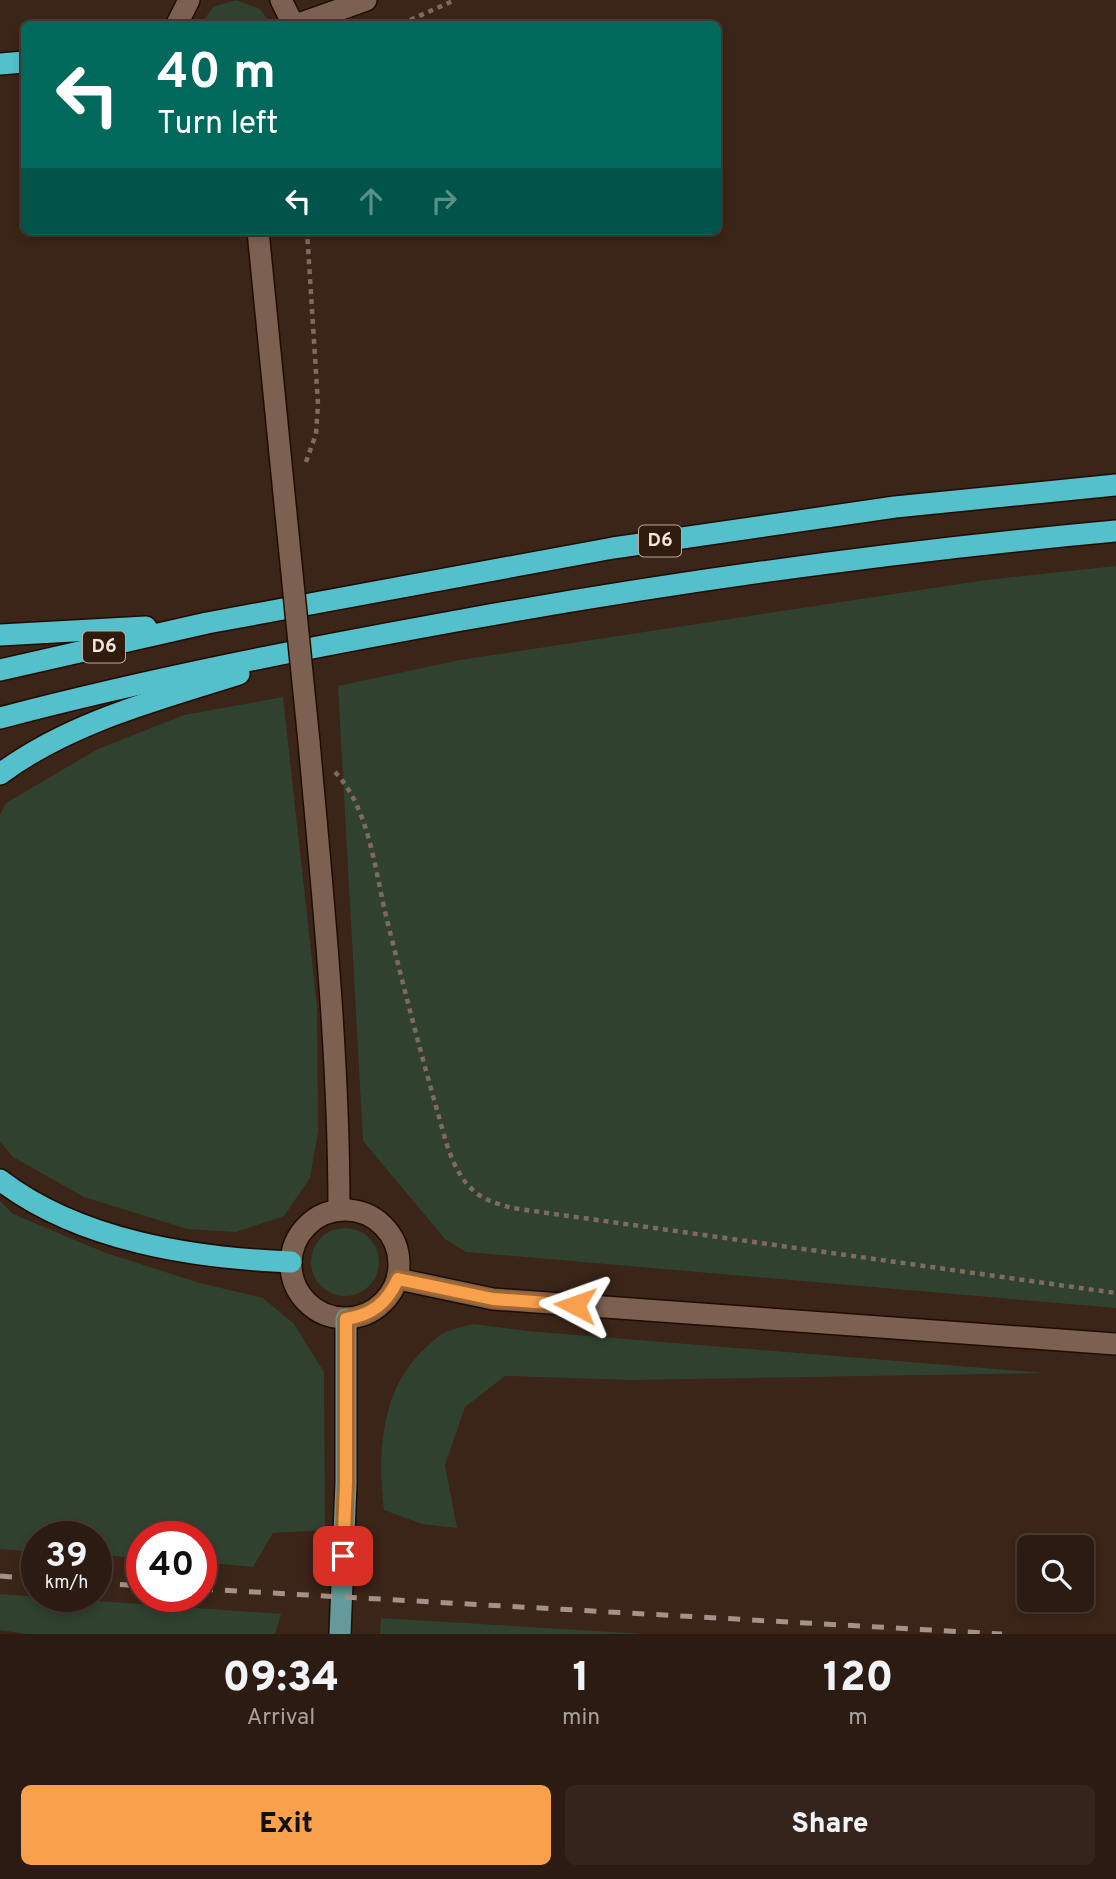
<!DOCTYPE html>
<style>
:root{--surface:#2c1b12;--page:#34241b;--text:#f1f3f6;--muted:#a6a19f;--line:#483932;--accent:#f9a04c}
body{margin:0;font-family:Overpass,sans-serif;background:var(--page);color:var(--text);height:100vh;display:flex;flex-direction:column;font-size:26px;white-space:nowrap}
*{box-sizing:border-box;margin:0}
p{font-size:23px;color:var(--muted)}
.icon{flex:none;width:38px;height:38px;fill:none;stroke:currentColor;stroke-width:2;stroke-linecap:round;stroke-linejoin:round}
.map{position:relative;height:1634px;overflow:hidden}
.details{display:flex;flex-direction:column;background:var(--surface);flex:1}
.details>*{flex:none}
.guide{position:absolute;left:21px;top:21px;width:700px;height:214px;border-radius:10px;box-shadow:0 4px 10px #0003,0 0 0 2px var(--line);background:#00695c;color:#fff;overflow:hidden}
.controls{position:absolute;left:1017px;top:1535px;display:grid;gap:14px}
.controls a{display:grid;place-items:center;width:77px;height:77px;border-radius:10px;background:var(--surface);box-shadow:0 4px 10px #0003,0 0 0 2px var(--line);font-size:35px}
.speed{position:absolute;left:21px;top:1521px;display:flex;gap:14px;font-size:35px;font-weight:700;text-align:center}
.speed>*{display:grid;place-content:center;width:91px;height:91px;border-radius:50%;background:var(--surface);box-shadow:0 4px 10px #0003,0 0 0 2px var(--line);line-height:1}
.speed small{font-size:18px;font-weight:400}
.speed .limit{border:10px solid #d22;background:#fff;color:#111}
.pin{position:absolute;display:grid;place-items:center;width:60px;height:60px;color:#fff;margin:-30px;border-radius:14px;box-shadow:0 4px 10px #0006}
.me{position:absolute;width:77px;margin:-38px;rotate:274deg;stroke-linejoin:round;filter:drop-shadow(0 0 5px #0008)}
.turn{display:flex;align-items:center;gap:24px;height:147px;padding:0 21px;font-size:32px}
.turn .icon{width:91px;height:91px;stroke-width:2.5}
.turn b{display:block;font-size:49px;line-height:60px}
.lanes{display:flex;align-items:center;height:66px;padding:0 21px;background:#0003;justify-content:center;gap:35px;direction:ltr}
.lanes .off{opacity:.35}
.eta{display:flex;justify-content:space-evenly;align-items:center;height:119px;text-align:center}
.eta b{font-size:42px;font-weight:800;line-height:49px}
.action{display:flex;gap:14px;margin-top:auto;padding:14px 21px}
.action a{flex:1;height:80px;border-radius:10px;background:var(--accent);color:#111;font-size:28px;font-weight:800;line-height:80px;text-align:center}
.action a+a{background:var(--page);color:var(--text)}
.map>svg:first-child{display:block}
.green{fill:#304130}
.lines{fill:none;stroke-linecap:round;stroke-linejoin:round}
.minor-casing{stroke:#210c03;stroke-width:24}
.major-casing{stroke:#210c03;stroke-width:24}
.highway-casing{stroke:#210c03;stroke-width:24}
.path{stroke:#7f6a60;stroke-width:4.5;stroke-dasharray:5 5;stroke-linecap:butt}
.minor{stroke:#7c6153;stroke-width:21}
.major{stroke:#649a9b;stroke-width:21}
.highway{stroke:#54c0cb;stroke-width:21}
.rail{stroke:#a49187;stroke-width:5;stroke-dasharray:12 12;stroke-linecap:butt}
.minor-bridge-casing{stroke:#210c03;stroke-width:24;stroke-linecap:butt}
.minor-bridge{stroke:#7c6153;stroke-width:21}
.route-casing{stroke:#a26831;stroke-width:18}
.route{stroke:#f9a04c;stroke-width:12}
.labels{text-anchor:middle;dominant-baseline:central;stroke-width:5;stroke-linejoin:round;paint-order:stroke}
.shield{fill:#311a0e;stroke:#bba9a0;stroke-width:2}
.shield-label{font-size:19px;font-weight:bold;fill:#f6e6de}
</style>
<div class="map">
<svg width="1116" height="1634" viewBox="0 0 1116 1634">
<rect width="100%" height="100%" fill="#3b2418"/>
<!-- green -->
<g class="green">
<polygon points="236,0 260,9 271,24 201,24 213,7"/>
<polygon points="1116,566 1116,1308 466,1252 445,1239 363,1141 338,686 460,660 986,580"/>
<polygon points="283,697 317,1006 318,1132 310,1178 284,1216 236,1232 187,1229 84,1197 13,1157 0,1142 0,815 6,803 98,749 184,715"/>
<polygon points="0,1201 13,1214 106,1253 200,1283 263,1298 294,1324 324,1372 325,1530 273,1533 253,1567 201,1562 201,1536 142,1536 142,1558 96,1555 96,1536 37,1536 37,1552 0,1549"/>
<circle cx="345" cy="1262" r="34"/>
<path d="M474,1324L527,1331L1046,1373L631,1380L505,1376L465,1407L445,1465L457,1528L422,1524L384,1510C377,1451 381,1384 430,1344C435,1339 441,1333 448,1331C456,1328 465,1326 474,1324Z"/>
<polygon points="0,1594 281,1614 275,1634 26,1634 0,1630"/>
<polygon points="381,1618 645,1634 380,1634"/>
</g>
<g class="lines">
<defs>
<g id="minor">
<polyline points="281,0 293,24"/>
<polyline points="177,24 189,0"/>
<polyline points="299,24 366,0"/>
<polyline points="258,231 286,514"/>
<path d="M309,742C323,898 339,1054 339,1210"/>
<circle cx="345" cy="1264" r="54"/>
<polyline points="398,1279 493,1299 1116,1344"/>
</g>
<polyline id="major" points="340,1634 346,1483 346,1319"/>
<g id="highway">
<polyline points="0,64 24,62"/>
<polyline points="0,635 146,627"/>
<polyline points="0,670 207,623 613,548 895,507 1116,485"/>
<path d="M0,718C152,678 307,648 462,620C679,581 897,551 1116,531"/>
<path d="M0,774C70,722 157,700 239,674"/>
<path d="M0,1180C80,1241 193,1258 291,1262"/>
</g>
</defs>
<!-- minor casing -->
<use href="#minor" class="minor-casing"/>
<!-- major casing -->
<use href="#major" class="major-casing"/>
<!-- highway casing -->
<use href="#highway" class="highway-casing"/>
<!-- path -->
<g class="path">
<polyline points="401,24 455,0"/>
<polyline points="306,462 316,434 318,404 307,231"/>
<path d="M335,772C370,809 375,872 387,920C403,984 419,1047 437,1110C445,1137 451,1171 474,1191C485,1201 499,1204 512,1208L1116,1293"/>
</g>
<!-- minor -->
<use href="#minor" class="minor"/>
<!-- major -->
<use href="#major" class="major"/>
<!-- highway -->
<use href="#highway" class="highway"/>
<!-- rail -->
<g class="rail">
<polyline points="0,1576 37,1579"/>
<polyline points="96,1583 142,1586"/>
<polyline points="201,1589 1002,1634"/>
</g>
<defs>
<polyline id="minor-bridge" points="286,514 309,742"/>
</defs>
<!-- minor-bridge casing -->
<use href="#minor-bridge" class="minor-bridge-casing"/>
<!-- minor-bridge -->
<use href="#minor-bridge" class="minor-bridge"/>
</g>
<g class="lines">
<defs>
<path id="route" d="M343,1556L346,1483V1319C372,1315 387,1303 398,1279L493,1299L575,1305"/>
</defs>
<!-- route casing -->
<use href="#route" class="route-casing"/>
<!-- route -->
<use href="#route" class="route"/>
</g>
<g class="labels">
<!-- shield labels -->
<g class="shield">
<rect x="639" y="525.5" width="42" height="31" rx="5"/>
<rect x="83" y="631.5" width="42" height="31" rx="5"/>
</g>
<g class="shield-label">
<text x="660" y="541">D6</text>
<text x="104" y="647">D6</text>
</g>
</g>
</svg>
<div class="controls">
<a><svg class="icon" aria-label="search" viewBox="0 0 24 24"><circle cx="10" cy="10" r="6"/><path d="M15 15l6 6"/></svg></a>
</div>
<div class="speed"><div>39<small>km/h</small></div><div class="limit">40</div></div>
<div class="pin" style="left:343px;top:1556px;background:#d93025"><svg class="icon" aria-label="arrive" viewBox="0 0 24 24"><path d="M6 21V4h12l-3 4 3 4H6"/></svg></div>
<svg class="me" style="left:575px;top:1305px" viewBox="-20 -20 40 40"><path d="M0-17L14 15 0 8-14 15z" fill="#f9a04c" stroke="#fff" stroke-width="4"/></svg>
<div class="guide">
<div class="turn"><svg class="icon" aria-label="left" viewBox="0 0 24 24"><path d="M17 20v-9H6M10 6l-5 5 5 5"/></svg><div><b>40 m</b>Turn left</div></div>
<div class="lanes"><svg class="icon" aria-label="left" viewBox="0 0 24 24"><path d="M17 20v-9H6M10 6l-5 5 5 5"/></svg><svg class="icon off" aria-label="ahead" viewBox="0 0 24 24"><path d="M12 20V5M6 11l6-6 6 6"/></svg><svg class="icon off" aria-label="right" viewBox="0 0 24 24"><path d="M7 20v-9h11M14 6l5 5-5 5"/></svg></div>
</div>
</div>
<section class="details">
<div class="eta">
<div><b>09:34</b><p>Arrival</p></div>
<div><b>1</b><p>min</p></div>
<div><b>120</b><p>m</p></div>
</div>
<div class="action"><a>Exit</a><a>Share</a></div>
</section>
